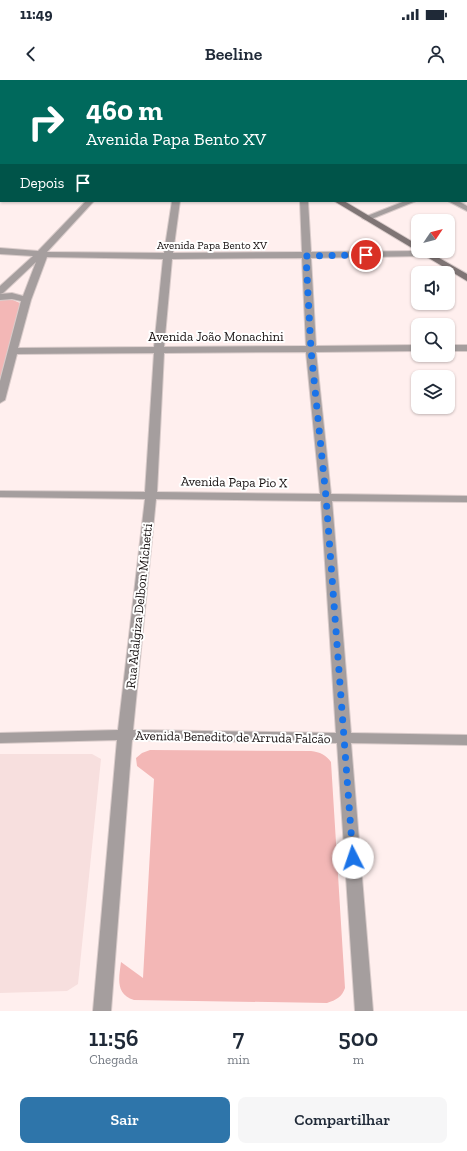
<!DOCTYPE html>
<html lang="pt">
<meta charset="utf-8">
<style>
:root{--surface:#fff;--page:#f6f6f7;--text:#1f2937;--muted:#747a83;--accent:#2e75aa}
body{margin:0;font-family:"Zilla Slab",serif;background:var(--page);color:var(--text);height:100vh;display:flex;flex-direction:column;font-size:15px;white-space:nowrap}
*{box-sizing:border-box;margin:0}
p{font-size:13px;color:var(--muted)}
.icon{flex:none;width:22px;height:22px;fill:none;stroke:currentColor;stroke-width:2;stroke-linecap:round;stroke-linejoin:round}
.map{position:relative;height:931px;overflow:hidden}
.drawer{display:flex;flex-direction:column;background:var(--surface);flex:1}
.drawer>*{flex:none}
.top-card{position:absolute;left:0px;top:0px;width:467px;height:122px;box-shadow:0 1px 3px #0004;background:#00695c;color:#fff;overflow:hidden}
.needle{width:26px;rotate:55deg}
.tools{position:absolute;left:411px;top:134px;display:grid;gap:8px}
.tools a{display:grid;place-items:center;width:44px;height:44px;border-radius:8px;background:var(--surface);box-shadow:0 1px 3px #0004;font-size:20px}
.pin{position:absolute;display:grid;place-items:center;width:34px;height:34px;color:#fff;margin:-17px;border:2px solid #fff;border-radius:50%;box-shadow:0 1px 4px #0007}
.me{position:absolute;width:44px;margin:-22px;rotate:356deg;stroke-linejoin:round;filter:drop-shadow(0 0 3px #0008)}
.turn{display:flex;align-items:center;gap:14px;height:84px;padding:0 20px;font-size:18px}
.turn .icon{width:52px;height:52px;stroke-width:2.5}
.turn b{display:block;font-size:28px;line-height:34px}
.then{display:flex;align-items:center;height:38px;padding:0 20px;background:#0003;gap:8px;font-size:15px}
.eta{display:flex;justify-content:space-evenly;align-items:center;height:68px;text-align:center}
.eta b{font-size:24px;font-weight:600;line-height:28px}
.cta{display:flex;gap:8px;margin-top:auto;padding:8px 20px}
.cta a{flex:1;height:46px;border-radius:8px;background:var(--accent);color:#fff;font-size:16px;font-weight:600;line-height:46px;text-align:center}
.cta a+a{background:var(--page);color:var(--text)}
.status{display:flex;justify-content:space-between;align-items:center;height:28px;padding:0 20px;background:var(--surface);direction:ltr}
.status svg{height:11px;fill:currentColor}
header{display:flex;justify-content:space-between;align-items:center;height:52px;padding:0 20px;background:var(--surface);font-size:18px;font-weight:600}
.map>svg:first-child{display:block}
.built{fill:#f7dfde}
.green{fill:#f3b7b6}
.lines{fill:none;stroke-linecap:round;stroke-linejoin:round}
.street-casing{stroke:#d9cbca;stroke-width:2}
.secondary-casing{stroke:#d9cbca;stroke-width:2}
.street{fill:#a59e9e;fill-rule:evenodd}
.secondary{fill:#7f7575;fill-rule:evenodd}
.route{stroke:#1a73e8;stroke-width:7;stroke-dasharray:0 12.6}
.labels{text-anchor:middle;dominant-baseline:central;stroke-width:4;stroke-linejoin:round;paint-order:stroke}
.far-street-label{font-size:11px;fill:#140e0e;stroke:#fff}
.street-label{font-size:13px;fill:#140e0e;stroke:#fff}
</style>
<div class="status"><b>11:49</b><svg viewBox="0 0 49 12"><path d="M0 12V9h3v3zM5 12V6h3v6zM10 12V3h3v9zM15 12V0h3v12zM26 1h20v11H26zM47 4h2v5h-2z"/></svg></div>
<header><svg class="icon" aria-label="back" viewBox="0 0 24 24"><path d="M15 5l-7 7 7 7"/></svg>Beeline<svg class="icon" aria-label="person" viewBox="0 0 24 24"><circle cx="12" cy="8" r="4"/><path d="M4 21q1-7 8-7t8 7"/></svg></header>
<div class="map">
<svg width="467" height="931" viewBox="0 0 467 931">
<rect width="100%" height="100%" fill="#ffefee"/>
<!-- built -->
<polygon class="built" points="0,674 92,674 101,679 78,904 67,911 0,913"/>
<!-- green -->
<g class="green">
<polygon points="0,220 13,220 20,223 0,304"/>
<path d="M150,670L311,671C320,672 326,675 331,682L345,908C342,917 336,920 327,923L134,920C115,914 119,898 121,882L143,898L154,699L137,686L136,678L142,673Z"/>
</g>
<g class="lines">
<defs>
<g id="street">
<polygon points="68,0 75,0 68,1"/>
<rect x="227" y="0" width="8" height="1"/>
<polygon points="287,0 296,0 287,1"/>
<rect x="334" y="0" width="8" height="1"/>
<rect x="433" y="0" width="8" height="1"/>
<rect x="466" y="13" width="1" height="4"/>
<rect x="466" y="67" width="1" height="4"/>
<rect x="0" y="85" width="1" height="4"/>
<rect x="466" y="99" width="1" height="4"/>
<path d="M86,121H94L47,172L164,173L172,121H180L173,173L302,172L300,121H308L311,172L418,171H427L429,173L425,176L311,178L316,266L418,265V271L316,272L331,414L467,416V422L332,421L351,653L467,655V665L351,663L373,931H355L337,663L132,660L111,931H93L117,660L0,663V653L118,650L145,419L0,417V411L145,412L154,273L17,274L5,320L0,323V301L21,221L12,219L0,220V214L12,213L23,216L36,182L3,213L0,214V206L33,176L0,174V168L38,171ZM47,177L163,179L154,267L18,268L31,220ZM302,178L306,266L164,267L172,179ZM306,272L320,414L157,412L164,273ZM156,419L321,421L336,653L133,650Z"/>
<polygon points="405,121 416,121 369,140 366,140 362,138"/>
<polygon points="448,121 458,121 467,126 467,131"/>
<rect x="448" y="265" width="19" height="6"/>
</g>
<g id="secondary">
<rect x="130" y="0" width="7" height="1"/>
<polygon points="334,121 344,121 418,165 418,171 427,171 467,194 467,201"/>
</g>
</defs>
<!-- street casing -->
<use href="#street" class="street-casing"/>
<!-- secondary casing -->
<use href="#secondary" class="secondary-casing"/>
<!-- street -->
<use href="#street" class="street"/>
<!-- secondary -->
<use href="#secondary" class="secondary"/>
</g>
<g class="lines">
<!-- route -->
<polyline class="route" points="353,778 326,417 311,270 306,176 366,175"/>
</g>
<g class="labels">
<!-- far-street labels -->
<g class="far-street-label">
<text x="212" y="165">Avenida Papa Bento XV</text>
</g>
<!-- street labels -->
<g class="street-label">
<text x="216" y="256">Avenida João Monachini</text>
<text transform="translate(234 402) rotate(1)">Avenida Papa Pio X</text>
<text transform="translate(139 526) rotate(-84)">Rua Adalgiza Delbon Michetti</text>
<text transform="translate(233 657) rotate(1)">Avenida Benedito de Arruda Falcão</text>
</g>
</g>
</svg>
<div class="tools">
<a><svg class="needle" viewBox="-14 -14 28 28"><path d="M0-13l5 13h-10z" fill="#e53935"/><path d="M0 13l5-13h-10z" fill="#747a83"/></svg></a>
<a><svg class="icon" aria-label="sound" viewBox="0 0 24 24"><path d="M4 9h4l5-4v14l-5-4H4zM17 9q2 3 0 6"/></svg></a>
<a><svg class="icon" aria-label="search" viewBox="0 0 24 24"><circle cx="10" cy="10" r="6"/><path d="M15 15l6 6"/></svg></a>
<a><svg class="icon" aria-label="layers" viewBox="0 0 24 24"><path d="M12 4l9 5-9 5-9-5zM3 14l9 5 9-5"/></svg></a>
</div>
<div class="pin" style="left:366px;top:175px;background:#d93025"><svg class="icon" aria-label="arrive" viewBox="0 0 24 24"><path d="M6 21V4h12l-3 4 3 4H6"/></svg></div>
<svg class="me" style="left:353px;top:778px" viewBox="-20 -20 40 40"><circle r="19" fill="#fff"/><path d="M0-13L10 11 0 6-10 11z" fill="#1a73e8"/></svg>
<div class="top-card">
<div class="turn"><svg class="icon" aria-label="right" viewBox="0 0 24 24"><path d="M7 20v-9h11M14 6l5 5-5 5"/></svg><div><b>460 m</b>Avenida Papa Bento XV</div></div>
<div class="then">Depois<svg class="icon" aria-label="arrive" viewBox="0 0 24 24"><path d="M6 21V4h12l-3 4 3 4H6"/></svg></div>
</div>
</div>
<section class="drawer">
<div class="eta">
<div><b>11:56</b><p>Chegada</p></div>
<div><b>7</b><p>min</p></div>
<div><b>500</b><p>m</p></div>
</div>
<div class="cta"><a>Sair</a><a>Compartilhar</a></div>
</section>
